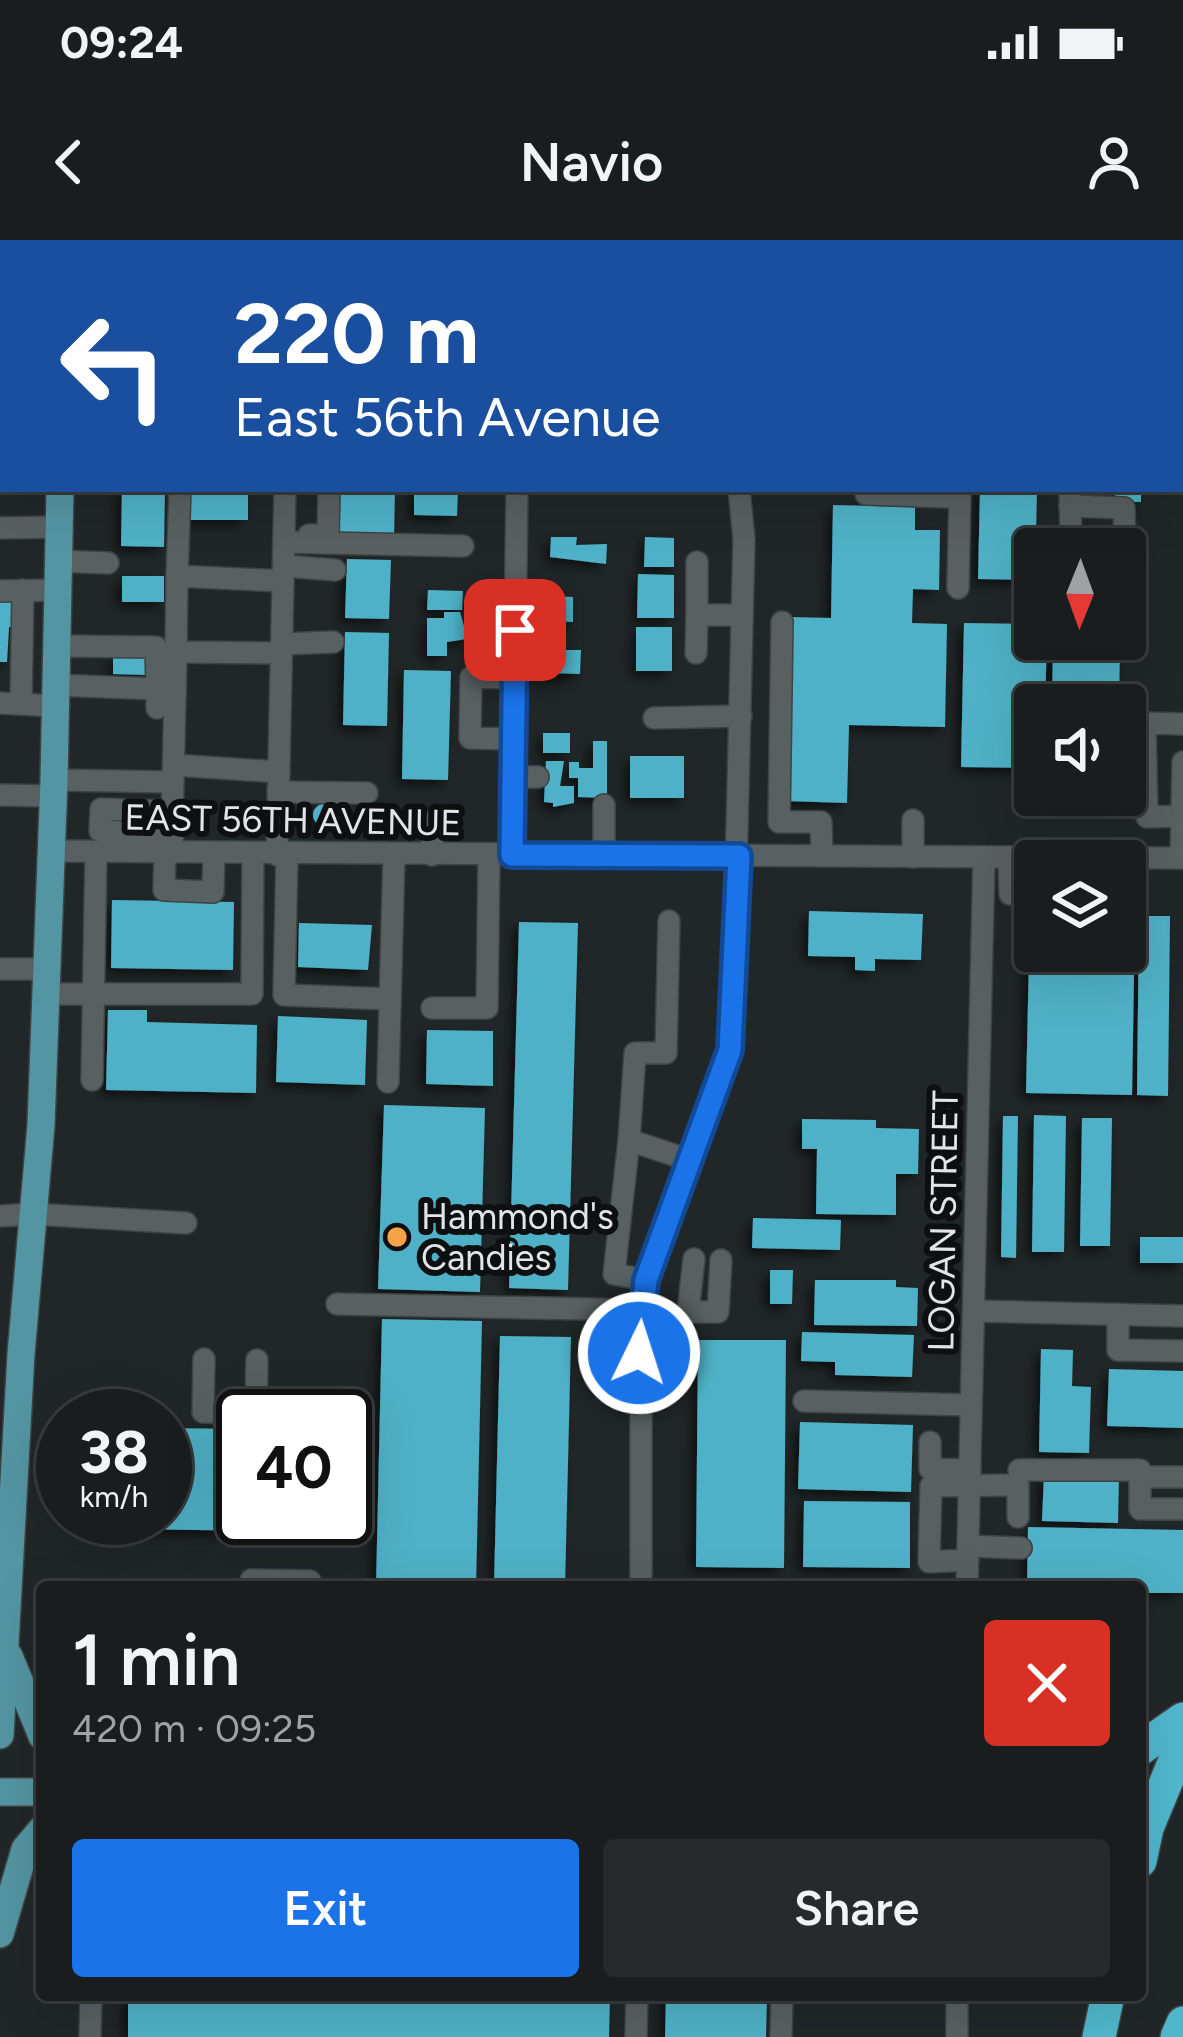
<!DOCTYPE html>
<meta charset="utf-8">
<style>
:root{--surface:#191d1e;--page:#262a2b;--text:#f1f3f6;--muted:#9fa2a4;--line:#373b3c;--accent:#1a73e8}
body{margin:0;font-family:Figtree,sans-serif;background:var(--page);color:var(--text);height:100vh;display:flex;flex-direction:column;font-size:45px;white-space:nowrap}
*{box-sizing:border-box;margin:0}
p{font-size:39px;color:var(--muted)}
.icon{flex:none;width:66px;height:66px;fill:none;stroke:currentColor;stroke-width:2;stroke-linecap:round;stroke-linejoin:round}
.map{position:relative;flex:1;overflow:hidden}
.side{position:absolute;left:36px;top:1341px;width:1110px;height:420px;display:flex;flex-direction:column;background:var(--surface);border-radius:12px;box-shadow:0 12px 48px #0002,0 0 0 3px var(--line)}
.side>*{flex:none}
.hud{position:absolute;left:0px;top:0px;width:1185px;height:252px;box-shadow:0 12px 48px #0002,0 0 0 3px var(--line);background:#1a4fa0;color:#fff;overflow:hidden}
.needle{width:78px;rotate:181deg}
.controls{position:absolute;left:1014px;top:288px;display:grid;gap:24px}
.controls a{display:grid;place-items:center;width:132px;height:132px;border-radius:12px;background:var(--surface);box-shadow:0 12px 48px #0002,0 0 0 3px var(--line);font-size:60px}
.speed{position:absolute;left:36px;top:1149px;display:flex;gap:24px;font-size:60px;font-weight:700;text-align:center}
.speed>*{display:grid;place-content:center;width:156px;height:156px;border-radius:50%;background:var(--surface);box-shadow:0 12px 48px #0002,0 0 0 3px var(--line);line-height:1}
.speed small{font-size:30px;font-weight:400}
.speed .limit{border:6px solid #111;border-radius:18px;background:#fff;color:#111}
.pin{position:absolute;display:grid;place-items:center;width:102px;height:102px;color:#fff;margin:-51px;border-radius:24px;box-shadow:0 6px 18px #0006}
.me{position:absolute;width:132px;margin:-66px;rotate:4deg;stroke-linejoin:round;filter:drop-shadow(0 0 9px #0008)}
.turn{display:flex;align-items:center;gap:42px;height:252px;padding:0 36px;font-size:54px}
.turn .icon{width:156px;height:156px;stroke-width:2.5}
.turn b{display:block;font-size:84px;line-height:102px}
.round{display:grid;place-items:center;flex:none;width:126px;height:126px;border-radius:12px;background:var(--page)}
.summary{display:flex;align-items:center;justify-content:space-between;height:204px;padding:0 36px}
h1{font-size:72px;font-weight:600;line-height:90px}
.primary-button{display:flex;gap:24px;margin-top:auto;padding:24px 36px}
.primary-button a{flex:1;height:138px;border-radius:12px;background:var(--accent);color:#fff;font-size:48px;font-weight:600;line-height:138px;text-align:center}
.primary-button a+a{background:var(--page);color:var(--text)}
.status{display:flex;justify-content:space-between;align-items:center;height:84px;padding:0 60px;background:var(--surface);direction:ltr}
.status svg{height:33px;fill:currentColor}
header{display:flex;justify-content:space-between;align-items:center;height:156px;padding:0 36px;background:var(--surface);font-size:54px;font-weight:600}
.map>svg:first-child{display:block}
.building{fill:#4fb1c7;filter:url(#shadow)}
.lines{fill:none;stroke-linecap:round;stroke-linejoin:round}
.minor-casing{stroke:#3e4344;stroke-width:24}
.major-casing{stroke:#3e4344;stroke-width:30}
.highway-casing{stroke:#3e4344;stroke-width:36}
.minor{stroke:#596062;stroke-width:21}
.major{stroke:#5495a3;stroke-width:27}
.highway{stroke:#50b8ce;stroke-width:33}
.route-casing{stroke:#114b97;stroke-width:30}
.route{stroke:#1a73e8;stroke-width:21}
.poi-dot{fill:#f6a248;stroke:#0d0f10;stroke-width:4.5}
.labels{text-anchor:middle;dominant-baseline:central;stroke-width:12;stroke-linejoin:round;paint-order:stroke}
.street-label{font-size:36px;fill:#e1e5e6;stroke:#0d0f10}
.poi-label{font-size:36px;fill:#e1e5e6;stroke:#0d0f10;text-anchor:start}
</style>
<div class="status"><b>09:24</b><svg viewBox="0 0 49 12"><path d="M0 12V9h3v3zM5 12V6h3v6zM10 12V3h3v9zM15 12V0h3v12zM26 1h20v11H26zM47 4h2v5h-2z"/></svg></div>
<header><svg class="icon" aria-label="back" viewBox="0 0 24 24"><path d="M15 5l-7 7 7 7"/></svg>Navio<svg class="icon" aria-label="person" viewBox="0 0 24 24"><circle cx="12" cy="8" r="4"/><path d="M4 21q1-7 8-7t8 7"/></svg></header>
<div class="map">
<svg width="1183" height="1797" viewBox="0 0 1183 1797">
<defs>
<filter id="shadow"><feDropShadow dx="-5.5" dy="5.5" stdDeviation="6" flood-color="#0009"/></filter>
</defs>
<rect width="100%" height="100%" fill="#212728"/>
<!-- building -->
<g class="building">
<polygon points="122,249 165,249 164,307 121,306"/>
<rect x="191" y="249" width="57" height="31"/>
<polygon points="338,249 395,249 394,298 336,297"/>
<polygon points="414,249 458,249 457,276 414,275"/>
<polygon points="980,249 1037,249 1035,340 978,339"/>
<rect x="1115" y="249" width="26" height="13"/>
<polygon points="833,265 915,267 915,290 940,290 939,350 913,349 912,383 947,384 945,487 849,485 847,563 786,561 790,377 831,378"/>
<polygon points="551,297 577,297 576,305 607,304 606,324 550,317"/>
<polygon points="645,297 674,298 674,327 644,327"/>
<polygon points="347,319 391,320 389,379 345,378"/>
<polygon points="638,334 674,335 674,378 637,378"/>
<rect x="122" y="336" width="42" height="26"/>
<polygon points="428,350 463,351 462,370 427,370"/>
<polygon points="551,356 573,357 573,382 554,381"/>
<polygon points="0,362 18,362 17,387 9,387 7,422 0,422"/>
<polygon points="444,372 460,372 464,386 467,386 467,399 447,402 447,416 427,416 427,378 444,378"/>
<polygon points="964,383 1035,384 1035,399 1047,399 1045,465 1035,465 1035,528 961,527"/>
<rect x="636" y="387" width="36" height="44"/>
<polygon points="345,392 389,393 387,486 343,485"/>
<polygon points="1053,404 1120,405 1119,465 1052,465"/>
<polygon points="549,410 581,410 580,434 548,433"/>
<polygon points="146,416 145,435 113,434 113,417"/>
<polygon points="404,430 451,431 448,540 402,539"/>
<rect x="543" y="493" width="27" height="20"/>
<polygon points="593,501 607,501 607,558 578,557 578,538 569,538 569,522 579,522 579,528 593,528"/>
<rect x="630" y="516" width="54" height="42"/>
<polygon points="546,521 564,521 560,546 574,546 574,563 553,567 553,563 544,562"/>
<polygon points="1051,555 1118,555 1118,560 1051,559"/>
<circle cx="324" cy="575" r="11"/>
<polygon points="112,660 234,662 233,730 111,728"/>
<polygon points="809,671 923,674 921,720 875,719 875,731 855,730 855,717 808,716"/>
<polygon points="1030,672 1035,672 1035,711 1125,711 1125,674 1135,674 1132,855 1026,853"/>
<polygon points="1139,676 1170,676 1168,856 1137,855"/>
<polygon points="519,682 578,683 568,1050 509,1048"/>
<polygon points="299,683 372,685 368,730 298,727"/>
<polygon points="108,770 147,770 147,782 257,785 256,853 106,850"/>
<polygon points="278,776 367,780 365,845 276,842"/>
<polygon points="427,790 493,791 493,846 426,844"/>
<polygon points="384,865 485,868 480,1052 378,1049"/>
<polygon points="1034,875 1066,876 1064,1012 1032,1012"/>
<polygon points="1003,876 1018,876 1016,1018 1001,1017"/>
<polygon points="1082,878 1112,878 1110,1006 1080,1006"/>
<polygon points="802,879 876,880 876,888 919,889 918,934 896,934 896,975 816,974 817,909 802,909"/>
<polygon points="753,978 841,980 840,1010 752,1008"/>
<rect x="1140" y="997" width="43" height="26"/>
<polygon points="770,1030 793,1030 792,1064 770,1064"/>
<polygon points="815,1040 896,1040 896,1047 918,1048 917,1086 814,1085"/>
<polygon points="382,1079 482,1081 476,1347 376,1347"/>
<polygon points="802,1092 914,1095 912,1137 835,1135 835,1122 801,1121"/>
<polygon points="500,1096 571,1097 565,1347 494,1347"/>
<polygon points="698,1100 786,1100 784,1328 696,1327"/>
<polygon points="1041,1109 1073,1110 1072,1146 1091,1147 1089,1213 1039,1212"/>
<polygon points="1109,1129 1183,1131 1183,1188 1107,1186"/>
<polygon points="800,1182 913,1185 911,1252 798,1249"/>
<polygon points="165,1188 243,1189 243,1278 275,1278 275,1291 121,1289 121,1278 165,1278"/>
<polygon points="1044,1234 1119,1236 1118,1283 1042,1281"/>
<polygon points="804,1261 910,1262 910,1328 803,1327"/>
<polygon points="1028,1287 1183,1290 1183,1353 1140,1353 1140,1347 1027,1347"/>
<polygon points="128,1755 610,1755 609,1797 128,1797"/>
<polygon points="666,1755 767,1755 766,1797 665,1797"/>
</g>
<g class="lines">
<defs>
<g id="minor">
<polyline points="809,0 809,3"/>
<polyline points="438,3 438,0"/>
<polyline points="1156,3 1156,0"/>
<polyline points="1182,4 1183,4"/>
<polyline points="0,66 3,67"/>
<polyline points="1182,143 1183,143"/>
<polyline points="0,208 3,208"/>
<polyline points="1070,249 1071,309"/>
<polyline points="866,254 947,257 947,249"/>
<polyline points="1070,266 1124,268 1125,309"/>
<polyline points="0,288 59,287"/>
<polyline points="309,295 328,295 329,249"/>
<polyline points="284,302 463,306"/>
<polyline points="58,321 108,323"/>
<polyline points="284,326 335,330"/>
<polyline points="177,336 180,249"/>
<polyline points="958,348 960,249"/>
<polyline points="0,351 58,350"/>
<polyline points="697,375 697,322"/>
<polyline points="782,382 779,582 821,582 822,616"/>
<polyline points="282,404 333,402"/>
<polyline points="57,406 156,407 157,449"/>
<polyline points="281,413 176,412 177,336 283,341"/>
<polyline points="696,413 697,375 742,375"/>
<polyline points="56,445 157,449 157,468"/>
<polyline points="0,463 56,466"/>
<polyline points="21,464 23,350"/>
<polyline points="654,478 741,476"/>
<polyline points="514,499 470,498 471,437 515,438"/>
<polyline points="174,525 279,532"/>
<polyline points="513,537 538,537"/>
<polyline points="54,540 173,542"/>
<polyline points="278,552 367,553"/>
<polyline points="0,555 54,556"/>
<polyline points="604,565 604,615"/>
<polyline points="1182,576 1147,577 1145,483 1183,484"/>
<polyline points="172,585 176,412"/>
<polyline points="163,594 164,571 101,569 100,591 163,594 172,594 173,613"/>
<polyline points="51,611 1183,618"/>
<polyline points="165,613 164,650 213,652 214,613"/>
<polyline points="287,614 284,755 390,759"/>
<polyline points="277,615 285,249"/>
<polyline points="432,615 433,582"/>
<polyline points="512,615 517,249"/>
<polyline points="913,617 913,580"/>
<polyline points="1009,617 1010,654"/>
<polyline points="1181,618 1183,522"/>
<polyline points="1129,654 1129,618"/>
<polyline points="0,729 47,729"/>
<polyline points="46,754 252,754 253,614"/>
<polyline points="432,768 487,768 489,615"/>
<polyline points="92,840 96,611"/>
<polyline points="388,842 394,615"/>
<polyline points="629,900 635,813 666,813 669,681"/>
<polyline points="0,976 33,974 186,983"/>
<polyline points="694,1019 688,1072 718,1072 721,1020"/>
<polyline points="646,1040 614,1034 629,900 689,920"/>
<polyline points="337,1064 641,1070"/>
<polyline points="974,1071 1183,1076"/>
<polyline points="1118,1074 1118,1110 1183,1111"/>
<polyline points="204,1119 203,1172 256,1173 257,1120"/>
<polyline points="804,1161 971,1165"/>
<polyline points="930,1202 930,1229 970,1230"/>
<polyline points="1019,1230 1140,1230 1140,1237 1183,1237"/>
<polyline points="1140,1237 1140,1269 1183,1269"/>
<polyline points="968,1306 1021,1308"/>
<polyline points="968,1320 929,1322 931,1246 1018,1245 1018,1277"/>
<polyline points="251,1340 310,1341"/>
<polyline points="641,1347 641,1063 658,1002 726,826 732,794 744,300 739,249"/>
<polyline points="967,1347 984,617"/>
<polyline points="90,1797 91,1755"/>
<polyline points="636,1797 637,1755"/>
<polyline points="781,1797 782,1755"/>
<polyline points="957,1797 957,1755"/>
</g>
<g id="major">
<polyline points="64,3 64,0"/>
<polyline points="9,1416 42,1496"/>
<polyline points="0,1495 21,1114 41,885 54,540 60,249"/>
<polyline points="0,1552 42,1552"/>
<polyline points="0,1694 25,1609 42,1589"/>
</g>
<g id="highway">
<polyline points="1140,1509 1183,1479"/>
<polyline points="1140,1621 1147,1588 1183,1501"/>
<polyline points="1099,1797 1108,1755"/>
<polyline points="1177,1797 1183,1783"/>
</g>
</defs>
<!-- minor casing -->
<use href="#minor" class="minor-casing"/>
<!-- major casing -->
<use href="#major" class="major-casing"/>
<!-- highway casing -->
<use href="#highway" class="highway-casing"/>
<!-- minor -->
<use href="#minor" class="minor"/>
<!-- major -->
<use href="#major" class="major"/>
<!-- highway -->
<use href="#highway" class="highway"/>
</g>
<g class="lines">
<defs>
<polyline id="route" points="515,390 512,615 739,616 730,810 646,1040 639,1113"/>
</defs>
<!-- route casing -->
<use href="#route" class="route-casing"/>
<!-- route -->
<use href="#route" class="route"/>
</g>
<!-- markers -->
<circle class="poi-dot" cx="397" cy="997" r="12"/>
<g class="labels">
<!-- street labels -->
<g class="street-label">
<text transform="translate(293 580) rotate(1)">EAST 56TH AVENUE</text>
<text transform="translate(943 981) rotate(-89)">LOGAN STREET</text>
</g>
<!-- poi labels -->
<g class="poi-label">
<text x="421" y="976">Hammond's<tspan x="421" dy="41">Candies</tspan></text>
</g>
</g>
</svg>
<div class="controls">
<a><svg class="needle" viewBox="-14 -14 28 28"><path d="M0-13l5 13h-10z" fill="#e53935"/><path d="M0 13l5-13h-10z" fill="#9fa2a4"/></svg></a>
<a><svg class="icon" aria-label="sound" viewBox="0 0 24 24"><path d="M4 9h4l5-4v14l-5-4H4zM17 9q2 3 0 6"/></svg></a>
<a><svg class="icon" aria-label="layers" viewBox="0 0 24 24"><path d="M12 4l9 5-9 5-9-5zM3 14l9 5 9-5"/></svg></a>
</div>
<div class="speed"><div>38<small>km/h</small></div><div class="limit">40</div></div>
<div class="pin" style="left:515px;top:390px;background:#d93025"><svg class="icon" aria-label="arrive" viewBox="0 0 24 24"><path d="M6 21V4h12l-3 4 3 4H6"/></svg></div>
<svg class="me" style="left:639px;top:1113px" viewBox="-20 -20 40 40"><circle r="17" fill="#1a73e8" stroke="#fff" stroke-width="3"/><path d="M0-11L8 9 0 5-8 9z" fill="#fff"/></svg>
<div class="hud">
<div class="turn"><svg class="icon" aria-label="left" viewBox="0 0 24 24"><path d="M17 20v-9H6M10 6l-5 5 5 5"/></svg><div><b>220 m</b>East 56th Avenue</div></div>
</div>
<section class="side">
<div class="summary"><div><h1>1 min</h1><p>420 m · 09:25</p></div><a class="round" style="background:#d93025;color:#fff"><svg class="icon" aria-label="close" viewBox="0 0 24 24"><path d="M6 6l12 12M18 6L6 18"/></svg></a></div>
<div class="primary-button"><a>Exit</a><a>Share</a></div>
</section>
</div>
